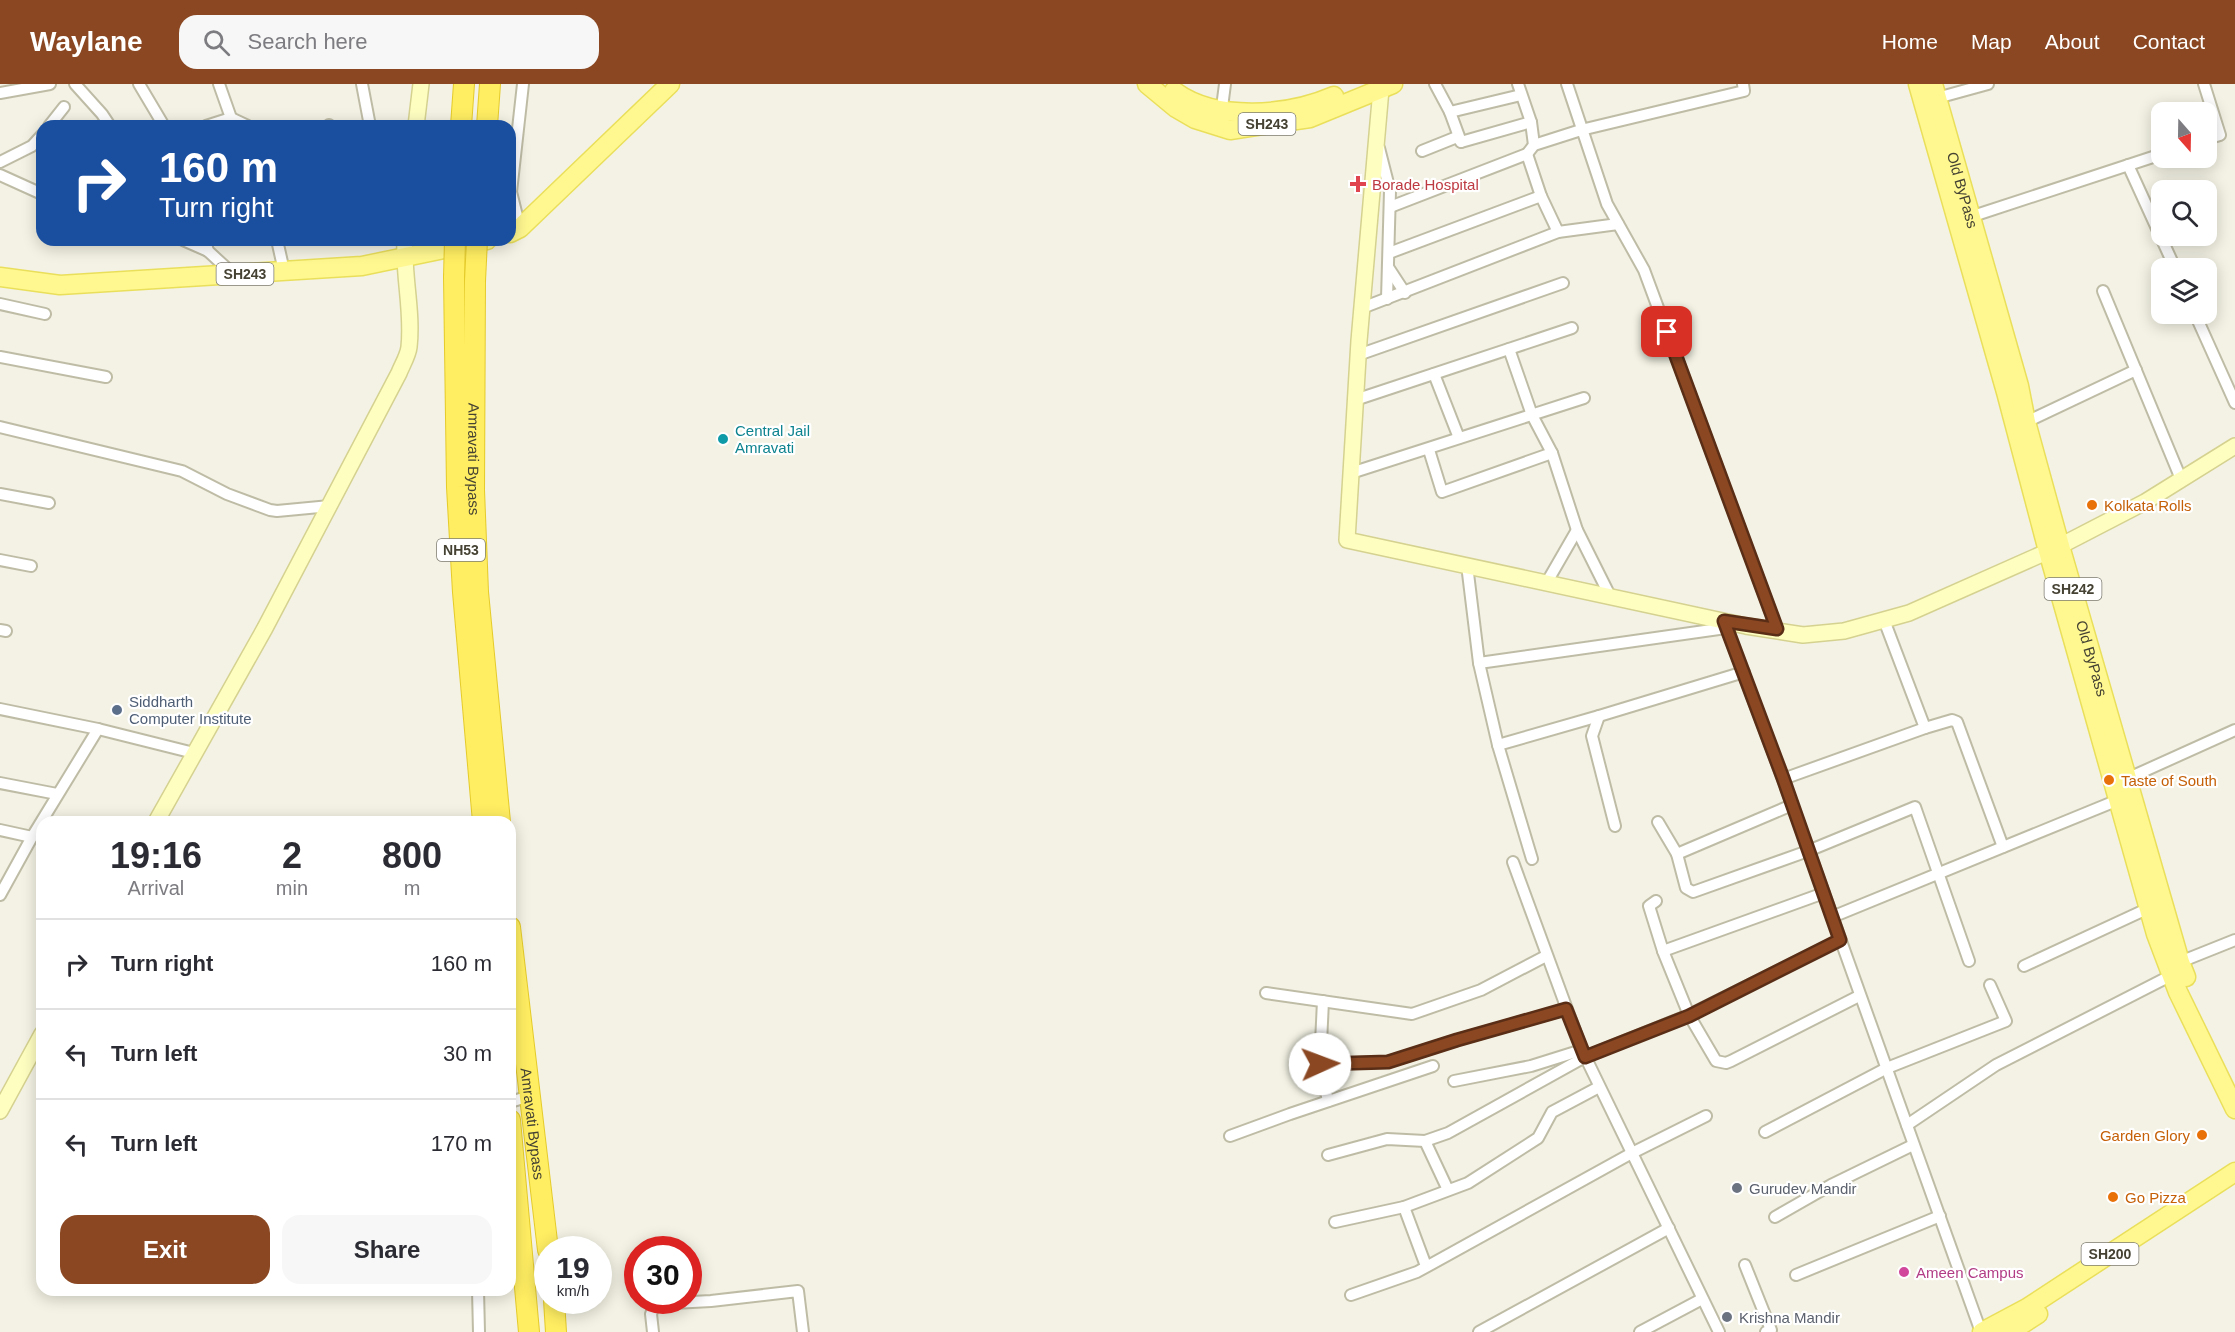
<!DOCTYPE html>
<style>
:root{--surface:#fff;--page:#f7f7f7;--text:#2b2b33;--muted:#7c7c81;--line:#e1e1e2;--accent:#8a4722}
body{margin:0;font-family:Arial,sans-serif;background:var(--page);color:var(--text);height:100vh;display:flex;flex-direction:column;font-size:22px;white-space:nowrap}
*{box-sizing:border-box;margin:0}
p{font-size:20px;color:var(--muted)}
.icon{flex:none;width:33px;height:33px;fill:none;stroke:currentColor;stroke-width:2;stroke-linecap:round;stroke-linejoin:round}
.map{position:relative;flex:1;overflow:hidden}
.details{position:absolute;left:36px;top:732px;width:480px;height:480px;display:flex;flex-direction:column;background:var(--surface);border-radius:18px;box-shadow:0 3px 15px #0003}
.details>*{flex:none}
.guide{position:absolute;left:36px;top:36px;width:480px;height:126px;border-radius:18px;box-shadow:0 3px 15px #0003;background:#1a4fa0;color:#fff;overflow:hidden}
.needle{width:39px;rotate:160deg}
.tools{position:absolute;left:2151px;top:18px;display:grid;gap:12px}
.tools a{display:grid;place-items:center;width:66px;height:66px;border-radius:12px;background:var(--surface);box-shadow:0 3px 15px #0003;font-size:30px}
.speed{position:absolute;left:534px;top:1152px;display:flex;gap:12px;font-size:30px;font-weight:700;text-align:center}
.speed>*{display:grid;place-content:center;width:78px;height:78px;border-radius:50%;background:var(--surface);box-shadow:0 3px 15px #0003;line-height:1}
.speed small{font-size:15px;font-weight:400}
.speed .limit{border:9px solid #d22;background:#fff;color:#111}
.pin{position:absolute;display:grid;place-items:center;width:51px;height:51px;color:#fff;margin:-26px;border-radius:12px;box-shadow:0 3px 9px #0006}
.me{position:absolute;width:66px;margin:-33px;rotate:88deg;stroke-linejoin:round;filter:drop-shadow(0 0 4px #0008)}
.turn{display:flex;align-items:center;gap:21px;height:126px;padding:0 24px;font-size:27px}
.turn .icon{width:78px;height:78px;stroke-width:2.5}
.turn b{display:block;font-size:42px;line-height:51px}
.eta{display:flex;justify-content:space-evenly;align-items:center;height:102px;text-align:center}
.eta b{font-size:36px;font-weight:800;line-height:42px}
.cta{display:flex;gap:12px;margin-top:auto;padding:12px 24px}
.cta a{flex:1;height:69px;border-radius:18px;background:var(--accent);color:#fff;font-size:24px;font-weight:800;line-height:69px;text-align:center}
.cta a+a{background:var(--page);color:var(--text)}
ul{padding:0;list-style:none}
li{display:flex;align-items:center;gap:18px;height:90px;padding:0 24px;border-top:2px solid var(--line)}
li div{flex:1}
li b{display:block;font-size:22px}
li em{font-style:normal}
header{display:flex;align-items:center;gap:36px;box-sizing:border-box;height:84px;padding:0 30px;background:var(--accent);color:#fff}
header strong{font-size:28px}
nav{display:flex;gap:33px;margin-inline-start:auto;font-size:21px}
.search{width:420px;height:54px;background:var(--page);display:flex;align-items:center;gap:15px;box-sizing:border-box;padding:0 21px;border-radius:18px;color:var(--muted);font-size:22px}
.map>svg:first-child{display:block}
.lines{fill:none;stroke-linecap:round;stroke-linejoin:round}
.street-casing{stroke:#bfbca6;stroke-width:14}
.secondary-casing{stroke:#d5d290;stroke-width:18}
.primary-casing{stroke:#eadf5b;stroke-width:21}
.highway-casing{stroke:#e5cb2b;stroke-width:22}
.street{stroke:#fff;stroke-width:10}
.secondary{stroke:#fffec1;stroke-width:15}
.primary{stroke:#fff890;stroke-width:18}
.highway{stroke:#ffee62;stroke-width:20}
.highway-bridge-casing{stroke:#e5cb2b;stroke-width:22;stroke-linecap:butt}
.highway-bridge{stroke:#ffee62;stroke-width:20}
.route-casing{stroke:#5a2e16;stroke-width:15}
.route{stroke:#8a4722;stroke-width:10}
.health-dot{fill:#e0444e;stroke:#fff;stroke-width:2}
.culture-dot{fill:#0f9aa8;stroke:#fff;stroke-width:2}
.food-dot{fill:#e8710a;stroke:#fff;stroke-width:2}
.service-dot{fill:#5c6f8a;stroke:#fff;stroke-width:2}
.worship-dot{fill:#6b7280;stroke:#fff;stroke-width:2}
.hotel-dot{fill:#d1479c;stroke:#fff;stroke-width:2}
.labels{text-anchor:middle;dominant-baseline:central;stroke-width:4.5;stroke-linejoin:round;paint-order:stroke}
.shield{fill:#fff;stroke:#7d7b70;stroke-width:1.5}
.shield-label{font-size:14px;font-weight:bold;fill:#454233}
.health-label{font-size:15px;fill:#be3a42;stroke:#fff;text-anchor:start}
.street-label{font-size:15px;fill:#454233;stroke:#fff}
.culture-label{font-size:15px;fill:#0d838f;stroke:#fff;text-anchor:start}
.food-label{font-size:15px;fill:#c56008;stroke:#fff;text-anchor:start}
.service-label{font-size:15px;fill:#4e5e75;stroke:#fff;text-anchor:start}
.worship-label{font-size:15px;fill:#5b616d;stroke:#fff;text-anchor:start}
.hotel-label{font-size:15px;fill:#b23c85;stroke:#fff;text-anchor:start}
</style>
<header>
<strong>Waylane</strong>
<div class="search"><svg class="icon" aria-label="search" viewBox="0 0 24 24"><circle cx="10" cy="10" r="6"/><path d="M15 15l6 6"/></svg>Search here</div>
<nav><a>Home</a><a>Map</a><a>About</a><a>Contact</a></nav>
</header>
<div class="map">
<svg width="2235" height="1248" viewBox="0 0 2235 1248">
<rect width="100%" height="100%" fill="#f3f2e4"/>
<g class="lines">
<defs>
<g id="street">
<polyline points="75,0 102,30 110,42"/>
<polyline points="139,0 164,42"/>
<polyline points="362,0 370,42"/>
<polyline points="1435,0 1450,28 1521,11"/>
<polyline points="1518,0 1531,38 1534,61"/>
<polyline points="1567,0 1607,120 1644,186 1777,545"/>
<polyline points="2204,0 2220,51 2206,55"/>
<polyline points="0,9 50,0"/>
<polyline points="1937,14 1988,0"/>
<polyline points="1450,28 1461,58"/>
<polyline points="1221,31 1225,0"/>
<polyline points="231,34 248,42"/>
<polyline points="329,41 330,42"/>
<polyline points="49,42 64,23"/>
<polyline points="206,42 231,34 219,0"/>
<polyline points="1379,64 1390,107 1387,215"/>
<polyline points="1422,67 1457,53 1461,58 1531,38"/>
<polyline points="1527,70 1541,112 1558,148"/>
<polyline points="0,78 32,62 42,51"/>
<polyline points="2128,81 2175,184"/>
<polyline points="0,91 42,110"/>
<polyline points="1390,123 1527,70 1534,61 1581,46 1744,7 1743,0"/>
<polyline points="1970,133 2162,70"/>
<polyline points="520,144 511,108 523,0"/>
<polyline points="183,156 208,167"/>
<polyline points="205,156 208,167 233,190"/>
<polyline points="277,156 284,187"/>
<polyline points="1389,169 1541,112"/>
<polyline points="1388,183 1405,209"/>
<polyline points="2103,207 2181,395"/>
<polyline points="0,220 45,230"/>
<polyline points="1362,224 1558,148 1618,140"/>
<polyline points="2195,230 2235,319"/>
<polyline points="1509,265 1532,331 1552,369 1577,446 1610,512"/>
<polyline points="1358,271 1563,199"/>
<polyline points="0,273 106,293"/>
<polyline points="1434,290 1459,354"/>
<polyline points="1355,316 1572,244"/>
<polyline points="2026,338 2136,286"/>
<polyline points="0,343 182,387 227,410 270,426 277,427 330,422"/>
<polyline points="1429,366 1442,408 1552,369"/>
<polyline points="1351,389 1584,314"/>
<polyline points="0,410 49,419"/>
<polyline points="0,476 31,482"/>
<polyline points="1467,481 1479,579 1498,661 1532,775"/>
<polyline points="1547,498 1577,446"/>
<polyline points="1724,537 1783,695 1981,1248"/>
<polyline points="0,546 6,547"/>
<polyline points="1479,579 1726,544"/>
<polyline points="0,625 98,645 194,669"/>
<polyline points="1599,632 1592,652 1615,742"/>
<polyline points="1925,644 1952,636 1957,638 2003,763"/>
<polyline points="1498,661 1599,632 1744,588"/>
<polyline points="1783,695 1925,644 1884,536"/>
<polyline points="2122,697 2235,646"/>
<polyline points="0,699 57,710"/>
<polyline points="1658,738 1677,770 1686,804 1693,808 1808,767 1915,723 1969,877"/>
<polyline points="0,746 32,753"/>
<polyline points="1677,770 1792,721"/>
<polyline points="1513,778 1582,966 1719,1248"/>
<polyline points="0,811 32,753 98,645"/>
<polyline points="1656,817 1649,822 1663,867 1689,931 1716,977 1726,979 1731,977 1859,912"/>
<polyline points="1832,833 2123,714"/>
<polyline points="1663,867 1824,809"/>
<polyline points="2180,878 2235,856"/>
<polyline points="2024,882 2149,824"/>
<polyline points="1266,909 1412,930 1481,906 1546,872"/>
<polyline points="1323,917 1320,980 1328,1017"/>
<polyline points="1320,980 1388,978 1457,956 1566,925"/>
<polyline points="1454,997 1531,982 1582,966"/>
<polyline points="510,1018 530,1012"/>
<polyline points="1907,1041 1996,981 2172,891"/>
<polyline points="1765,1048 1887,984 2006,937 1990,901"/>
<polyline points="1230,1052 1290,1030 1433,982"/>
<polyline points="1425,1057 1448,1106"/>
<polyline points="1328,1071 1387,1055 1425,1057 1448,1049 1585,973 1689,931 1840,856"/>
<polyline points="1404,1123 1426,1182"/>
<polyline points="1775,1133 1831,1101 1913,1061"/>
<polyline points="1335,1138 1404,1123 1468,1099 1538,1054 1552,1028 1599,1003"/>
<polyline points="1745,1181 1771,1246 1766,1248"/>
<polyline points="1796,1191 1940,1132"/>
<polyline points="478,1206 479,1248"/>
<polyline points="1351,1211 1417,1188 1632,1069 1706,1032"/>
<polyline points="653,1248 651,1230 655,1220 711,1217 798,1207 803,1248"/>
<polyline points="1479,1248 1669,1144"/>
<polyline points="1640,1248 1702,1215"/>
</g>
<g id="secondary">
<polyline points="1381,5 1359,257 1347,456 1746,542 1803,551 1844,547 1909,529 2060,462 2145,418 2235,362"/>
<polyline points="416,42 421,0"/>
<path d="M156,738L265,544L399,289C402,281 408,272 409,263C413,227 403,192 405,156"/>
<polyline points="0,1027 42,950"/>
</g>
<g id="primary">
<polyline points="1147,0 1176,24 1195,35 1230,46 1310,34 1393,0"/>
<polyline points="1918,0 2006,308 2048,467 2156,850 2178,908 2235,1025"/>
<path id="s1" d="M1933,0L2019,302L2026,338L2060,462L2180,878L2186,893"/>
<path d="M1174,7C1215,38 1288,32 1334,12"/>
<polyline points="510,149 520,144 670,0"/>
<polyline points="0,193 60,201 362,182 487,156"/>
<polyline points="1982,1248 2027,1224 2235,1088"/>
<polyline points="2010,1248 2038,1230"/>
</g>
<g id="highway">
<polyline points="461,42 464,0"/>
<polyline points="487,42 490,0"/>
<polyline points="454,193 457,403 463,508 483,738"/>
<path id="s2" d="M475,197L474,406L478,508L500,738"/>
<path id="s3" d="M510,843L548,1166"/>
<polyline points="510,1036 529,1248"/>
<polyline points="554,1216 556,1248"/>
</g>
</defs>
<!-- street casing -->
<use href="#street" class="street-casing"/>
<!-- secondary casing -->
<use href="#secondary" class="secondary-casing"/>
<!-- primary casing -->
<use href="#primary" class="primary-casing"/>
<!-- highway casing -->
<use href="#highway" class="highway-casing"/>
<!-- street -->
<use href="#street" class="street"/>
<!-- secondary -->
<use href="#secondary" class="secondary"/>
<!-- primary -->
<use href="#primary" class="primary"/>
<!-- highway -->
<use href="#highway" class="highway"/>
<defs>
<g id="highway-bridge">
<polyline points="454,193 455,156"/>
<polyline points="475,197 477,156"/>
</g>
</defs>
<!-- highway-bridge casing -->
<use href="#highway-bridge" class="highway-bridge-casing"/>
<!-- highway-bridge -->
<use href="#highway-bridge" class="highway-bridge"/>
</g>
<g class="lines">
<defs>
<polyline id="route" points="1320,980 1388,978 1457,956 1566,925 1585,973 1689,932 1840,856 1783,694 1724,537 1777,545 1667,248"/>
</defs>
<!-- route casing -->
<use href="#route" class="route-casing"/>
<!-- route -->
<use href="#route" class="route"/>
</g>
<!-- markers -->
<path class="health-dot" d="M1355 91h6v6h6v6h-6v6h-6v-6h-6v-6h6z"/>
<circle class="culture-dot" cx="723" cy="355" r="6"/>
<g class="food-dot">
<circle cx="2092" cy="421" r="6"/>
<circle cx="2109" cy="696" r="6"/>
<circle cx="2202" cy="1051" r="6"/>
<circle cx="2113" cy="1113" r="6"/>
</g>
<circle class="service-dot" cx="117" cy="626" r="6"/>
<g class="worship-dot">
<circle cx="1737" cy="1104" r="6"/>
<circle cx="1727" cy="1233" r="6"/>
</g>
<circle class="hotel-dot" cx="1904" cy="1188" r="6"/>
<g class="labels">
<!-- shield labels -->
<g class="shield">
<rect x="1238.5" y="29" width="57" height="22" rx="4.5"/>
<rect x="216.5" y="179" width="57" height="22" rx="4.5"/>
<rect x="437" y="455" width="48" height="22" rx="4.5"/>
<rect x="2044.5" y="494" width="57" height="22" rx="4.5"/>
<rect x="2081.5" y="1159" width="57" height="22" rx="4.5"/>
</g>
<g class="shield-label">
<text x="1267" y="40">SH243</text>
<text x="245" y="190">SH243</text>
<text x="461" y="466">NH53</text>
<text x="2073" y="505">SH242</text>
<text x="2110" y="1170">SH200</text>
</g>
<!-- health labels -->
<g class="health-label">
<text x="1372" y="100">Borade Hospital</text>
</g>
<!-- street labels -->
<g class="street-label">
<text stroke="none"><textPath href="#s1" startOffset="110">Old ByPass</textPath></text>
<text stroke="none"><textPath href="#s2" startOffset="178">Amravati Bypass</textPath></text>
<text stroke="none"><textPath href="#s1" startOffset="596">Old ByPass</textPath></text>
<text stroke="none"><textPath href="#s3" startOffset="198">Amravati Bypass</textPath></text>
</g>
<!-- culture labels -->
<g class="culture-label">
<text x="735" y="346">Central Jail<tspan x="735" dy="17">Amravati</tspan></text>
</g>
<!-- food labels -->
<g class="food-label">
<text x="2104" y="421">Kolkata Rolls</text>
<text x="2121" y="696">Taste of South</text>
<text x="2190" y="1051" text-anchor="end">Garden Glory</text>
<text x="2125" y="1113">Go Pizza</text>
</g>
<!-- service labels -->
<g class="service-label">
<text x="129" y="617">Siddharth<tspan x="129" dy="17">Computer Institute</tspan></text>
</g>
<!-- worship labels -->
<g class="worship-label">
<text x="1749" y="1104">Gurudev Mandir</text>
<text x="1739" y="1233">Krishna Mandir</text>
</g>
<!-- hotel labels -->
<g class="hotel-label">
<text x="1916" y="1188">Ameen Campus</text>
</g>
</g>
</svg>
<div class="tools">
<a><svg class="needle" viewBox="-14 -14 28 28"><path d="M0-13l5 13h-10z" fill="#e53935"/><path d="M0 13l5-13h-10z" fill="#7c7c81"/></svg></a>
<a><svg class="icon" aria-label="search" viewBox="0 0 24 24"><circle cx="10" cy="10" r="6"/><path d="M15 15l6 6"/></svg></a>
<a><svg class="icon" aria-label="layers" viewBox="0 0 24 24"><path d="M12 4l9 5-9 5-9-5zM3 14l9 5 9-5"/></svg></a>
</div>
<div class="speed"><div>19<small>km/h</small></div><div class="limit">30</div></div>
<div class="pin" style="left:1667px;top:248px;background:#d93025"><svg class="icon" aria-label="arrive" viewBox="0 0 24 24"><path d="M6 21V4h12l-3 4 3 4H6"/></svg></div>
<svg class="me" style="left:1320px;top:980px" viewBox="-20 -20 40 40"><circle r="19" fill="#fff"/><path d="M0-13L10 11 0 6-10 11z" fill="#8a4722"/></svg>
<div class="guide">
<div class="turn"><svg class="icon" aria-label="right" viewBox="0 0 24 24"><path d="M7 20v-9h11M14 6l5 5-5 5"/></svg><div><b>160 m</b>Turn right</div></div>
</div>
<section class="details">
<div class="eta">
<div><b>19:16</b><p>Arrival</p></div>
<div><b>2</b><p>min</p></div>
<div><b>800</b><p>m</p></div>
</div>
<ul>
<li><svg class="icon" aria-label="right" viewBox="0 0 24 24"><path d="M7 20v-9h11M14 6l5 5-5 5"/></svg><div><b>Turn right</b></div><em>160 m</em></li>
<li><svg class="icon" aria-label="left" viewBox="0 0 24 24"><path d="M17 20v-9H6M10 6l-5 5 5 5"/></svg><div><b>Turn left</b></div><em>30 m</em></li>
<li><svg class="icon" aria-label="left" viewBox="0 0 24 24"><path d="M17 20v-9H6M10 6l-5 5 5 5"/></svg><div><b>Turn left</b></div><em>170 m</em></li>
</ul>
<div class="cta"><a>Exit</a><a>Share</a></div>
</section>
</div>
